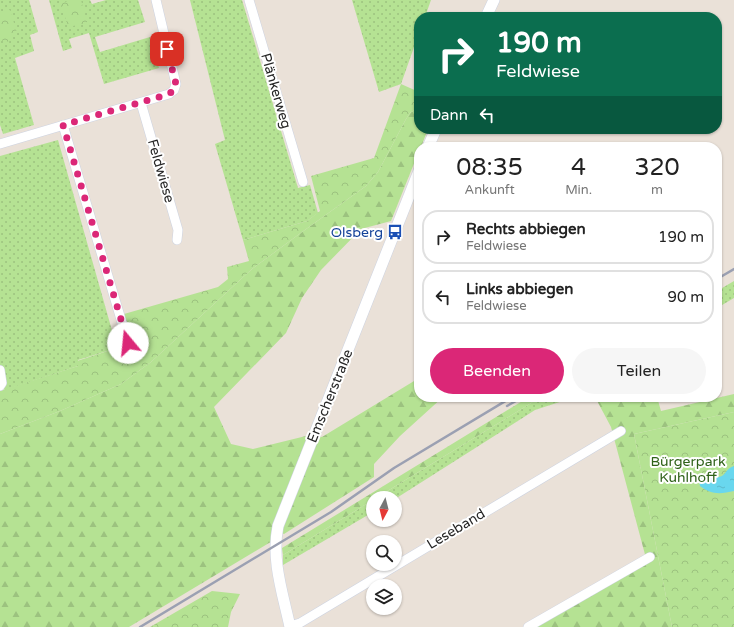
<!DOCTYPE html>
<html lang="de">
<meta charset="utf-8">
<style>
:root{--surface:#fff;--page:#f6f6f6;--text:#222;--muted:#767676;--line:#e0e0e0;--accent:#db2777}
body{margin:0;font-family:"Varela Round",sans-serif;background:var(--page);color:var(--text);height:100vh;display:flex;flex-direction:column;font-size:15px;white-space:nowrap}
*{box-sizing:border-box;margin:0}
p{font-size:13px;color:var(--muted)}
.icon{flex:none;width:22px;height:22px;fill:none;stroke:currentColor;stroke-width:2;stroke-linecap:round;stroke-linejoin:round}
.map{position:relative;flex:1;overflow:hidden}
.drawer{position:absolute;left:414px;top:142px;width:308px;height:260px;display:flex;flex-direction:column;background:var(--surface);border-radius:16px;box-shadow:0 1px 3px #0004}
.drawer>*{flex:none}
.guide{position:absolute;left:414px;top:12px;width:308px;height:122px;border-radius:16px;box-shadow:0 1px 3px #0004;background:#0b6e4f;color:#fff;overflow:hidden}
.needle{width:26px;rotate:187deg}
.tools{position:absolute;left:366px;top:491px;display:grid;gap:8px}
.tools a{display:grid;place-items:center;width:36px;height:36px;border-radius:50%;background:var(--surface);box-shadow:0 1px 3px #0004;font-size:20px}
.pin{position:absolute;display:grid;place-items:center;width:34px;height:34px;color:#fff;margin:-17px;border-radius:8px;box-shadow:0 2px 6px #0006}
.me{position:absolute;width:44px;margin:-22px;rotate:343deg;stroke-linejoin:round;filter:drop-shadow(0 0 3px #0008)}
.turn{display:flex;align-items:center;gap:14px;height:84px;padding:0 16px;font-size:18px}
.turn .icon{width:52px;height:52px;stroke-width:2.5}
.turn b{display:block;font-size:28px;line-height:34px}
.then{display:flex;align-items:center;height:38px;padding:0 16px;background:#0003;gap:8px;font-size:15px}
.eta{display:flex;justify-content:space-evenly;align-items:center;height:68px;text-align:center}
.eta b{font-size:24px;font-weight:600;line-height:28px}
.button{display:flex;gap:8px;margin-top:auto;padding:8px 16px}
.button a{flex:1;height:46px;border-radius:24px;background:var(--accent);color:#fff;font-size:16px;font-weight:600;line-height:46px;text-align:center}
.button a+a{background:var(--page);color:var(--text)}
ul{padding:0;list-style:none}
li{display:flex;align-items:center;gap:12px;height:54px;margin:0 8px 6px;padding:0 8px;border:2px solid var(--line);border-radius:16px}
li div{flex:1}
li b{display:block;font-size:15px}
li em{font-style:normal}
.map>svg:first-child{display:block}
.grass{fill:url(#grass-dots)}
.forest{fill:url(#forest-firs)}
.park{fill:url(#park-crowns)}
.water{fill:url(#water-ripples)}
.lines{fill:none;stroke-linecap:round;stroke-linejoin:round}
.minor-casing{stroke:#cdd3e1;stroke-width:10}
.tertiary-casing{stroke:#cdd3e1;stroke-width:12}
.minor{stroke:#fff;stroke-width:9}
.tertiary{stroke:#fff;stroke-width:11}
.rail{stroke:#9ba0b2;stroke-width:2.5}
.route{stroke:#db2777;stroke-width:7;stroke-dasharray:0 12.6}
.labels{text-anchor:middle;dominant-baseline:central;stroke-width:4;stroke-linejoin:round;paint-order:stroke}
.street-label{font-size:14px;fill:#272727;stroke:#fff}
.transit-label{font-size:14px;fill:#164399;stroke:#fff;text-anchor:end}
.park-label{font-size:14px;fill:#2f6219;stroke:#fff}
</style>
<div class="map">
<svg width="734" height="627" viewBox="0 0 734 627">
<defs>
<pattern id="grass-dots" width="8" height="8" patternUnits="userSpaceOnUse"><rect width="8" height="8" fill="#b5e293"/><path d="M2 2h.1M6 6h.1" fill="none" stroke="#9cc27f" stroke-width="1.8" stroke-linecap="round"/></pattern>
<pattern id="forest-firs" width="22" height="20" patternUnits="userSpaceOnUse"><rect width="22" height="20" fill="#b5e293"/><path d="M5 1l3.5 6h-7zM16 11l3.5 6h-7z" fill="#9cc27f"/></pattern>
<pattern id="park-crowns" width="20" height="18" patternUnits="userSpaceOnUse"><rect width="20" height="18" fill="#b5e293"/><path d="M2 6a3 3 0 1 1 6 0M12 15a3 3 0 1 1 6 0" fill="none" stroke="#9cc27f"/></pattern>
<pattern id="water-ripples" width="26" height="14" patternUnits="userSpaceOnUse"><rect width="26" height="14" fill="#69d7ee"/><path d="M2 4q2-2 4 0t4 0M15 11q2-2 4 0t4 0" fill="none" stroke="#5bb9cc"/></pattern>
</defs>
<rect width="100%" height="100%" fill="#eae1d8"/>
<!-- grass -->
<g class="grass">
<polygon points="0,0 29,0 38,32 30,35 34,51 15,58 34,125 3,134 0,125"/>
<polygon points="49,0 90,0 92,4 106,0 138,0 145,22 95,37 100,52 150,37 159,68 104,84 89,33 69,39 72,48 63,51"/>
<polygon points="190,0 242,0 298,188 310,185 318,213 307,221 243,240 215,144 225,140"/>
<polygon points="352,0 431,0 425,17 419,17 419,33 401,84 379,92"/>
<polygon points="58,140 117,348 78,360 78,366 5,390 0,386 0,156"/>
<polygon points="734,281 734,298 717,308 717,291"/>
<polygon points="541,397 575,397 535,410 395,499 376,498"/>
<polygon points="373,500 373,512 283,565 283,555"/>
</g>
<!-- forest -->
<g class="forest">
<polygon points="419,107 419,129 428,129 421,147 419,147 419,151 391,221 361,229 321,270 302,298 286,333 214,407 231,444 253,449 310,435 274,540 129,627 0,627 0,434 60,411 121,384 151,362 252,269 302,232 366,186 378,172 406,119 410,113"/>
<polygon points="419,378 419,397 443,397 400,436 374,464 374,477 284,534 279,532 317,436 322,437"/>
<polygon points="734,394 734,412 634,434 672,627 531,627 647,562 611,427 595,397 657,397 661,411"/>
<polygon points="529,397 541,397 376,498 373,498 373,500 283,555 282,548"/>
</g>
<!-- park -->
<g class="park">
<polygon points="72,0 81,0 87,23 68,27 61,3"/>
<polygon points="10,10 17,33 11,35 13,40 3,43 0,31 0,13"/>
<polygon points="401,84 419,92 419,107 410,113 406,119 378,172 366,186 302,232 252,269 151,362 121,384 60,411 0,434 0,391 78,366 77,361 132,343 124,314 218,287 228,279 227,267 249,261 243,240 307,221 320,211 311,176 374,158"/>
<polygon points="734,412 734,627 672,627 634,434"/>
<polygon points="212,591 240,594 231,612 228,627 150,627"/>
</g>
<!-- water -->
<path class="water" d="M734,466V491C721,494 711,495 700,486L699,481L703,476C708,476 714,478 719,477C726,476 725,469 734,466Z"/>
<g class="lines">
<defs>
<g id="minor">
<polyline points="249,0 303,182"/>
<polyline points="141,103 178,230 177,240"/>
<polyline points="63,125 128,343"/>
<polyline points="0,144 169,94 174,90 176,84 156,0"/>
<polyline points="0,370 2,383 0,386"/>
<polyline points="290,626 300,623 621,431"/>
<polyline points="528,627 650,557"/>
</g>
<g id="tertiary">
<polyline points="486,17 494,0"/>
<polyline points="428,147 436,129"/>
<path d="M290,627C283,594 271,560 278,526L419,171"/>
</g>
</defs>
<!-- minor casing -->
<use href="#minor" class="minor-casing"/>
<!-- tertiary casing -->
<use href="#tertiary" class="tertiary-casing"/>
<!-- minor -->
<use href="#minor" class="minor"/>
<!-- tertiary -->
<use href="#tertiary" class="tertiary"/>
<!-- rail -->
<g class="rail">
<polyline points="717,279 734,269"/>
<polyline points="507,406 523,397"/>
<polyline points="140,627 331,512 394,468 512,397"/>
</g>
</g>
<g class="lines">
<!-- route -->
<polyline class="route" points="128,343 63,125 169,94 174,90 176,84 167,49"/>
</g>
<!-- icons -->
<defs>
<symbol id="bus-bare" viewBox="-9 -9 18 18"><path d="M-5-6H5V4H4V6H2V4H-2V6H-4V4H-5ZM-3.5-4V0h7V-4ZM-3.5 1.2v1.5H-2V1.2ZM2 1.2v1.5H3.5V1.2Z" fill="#1a4fb4" stroke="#fff" stroke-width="2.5" paint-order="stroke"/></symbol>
</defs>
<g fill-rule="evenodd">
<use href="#bus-bare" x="384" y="221" width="22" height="22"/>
</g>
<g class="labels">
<!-- street labels -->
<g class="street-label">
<text transform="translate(276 91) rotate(74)">Plänkerweg</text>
<text transform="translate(161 171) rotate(74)">Feldwiese</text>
<text transform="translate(330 396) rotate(-68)">Emscherstraße</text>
<text transform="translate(456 529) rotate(-31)">Leseband</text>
</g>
<!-- transit labels -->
<g class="transit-label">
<text x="383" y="232">Olsberg</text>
</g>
<!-- park labels -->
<g class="park-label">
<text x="688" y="461">Bürgerpark<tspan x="688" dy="16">Kuhlhoff</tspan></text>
</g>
</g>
</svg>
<div class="tools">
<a><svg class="needle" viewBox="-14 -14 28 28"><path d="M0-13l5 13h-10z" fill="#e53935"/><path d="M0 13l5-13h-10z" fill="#767676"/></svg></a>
<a><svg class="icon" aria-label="search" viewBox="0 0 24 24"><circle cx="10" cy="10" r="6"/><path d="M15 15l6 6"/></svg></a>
<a><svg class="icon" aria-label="layers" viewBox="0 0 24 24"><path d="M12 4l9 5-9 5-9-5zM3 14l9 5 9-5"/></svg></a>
</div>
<div class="pin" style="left:167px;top:49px;background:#d93025"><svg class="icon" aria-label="arrive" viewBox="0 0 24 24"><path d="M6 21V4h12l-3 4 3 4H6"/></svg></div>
<svg class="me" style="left:128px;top:343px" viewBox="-20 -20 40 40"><circle r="19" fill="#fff"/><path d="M0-13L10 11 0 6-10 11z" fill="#db2777"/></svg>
<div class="guide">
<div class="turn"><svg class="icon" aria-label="right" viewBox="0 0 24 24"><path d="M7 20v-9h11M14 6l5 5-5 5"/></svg><div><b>190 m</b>Feldwiese</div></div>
<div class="then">Dann<svg class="icon" aria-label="left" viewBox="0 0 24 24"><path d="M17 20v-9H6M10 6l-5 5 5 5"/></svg></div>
</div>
<section class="drawer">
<div class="eta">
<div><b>08:35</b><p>Ankunft</p></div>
<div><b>4</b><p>Min.</p></div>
<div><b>320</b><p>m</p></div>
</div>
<ul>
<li><svg class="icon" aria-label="right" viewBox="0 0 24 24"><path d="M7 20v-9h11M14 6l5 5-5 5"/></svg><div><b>Rechts abbiegen</b><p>Feldwiese</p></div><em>190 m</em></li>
<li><svg class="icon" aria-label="left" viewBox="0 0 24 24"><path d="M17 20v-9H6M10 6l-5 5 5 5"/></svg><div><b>Links abbiegen</b><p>Feldwiese</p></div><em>90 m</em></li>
</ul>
<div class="button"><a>Beenden</a><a>Teilen</a></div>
</section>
</div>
